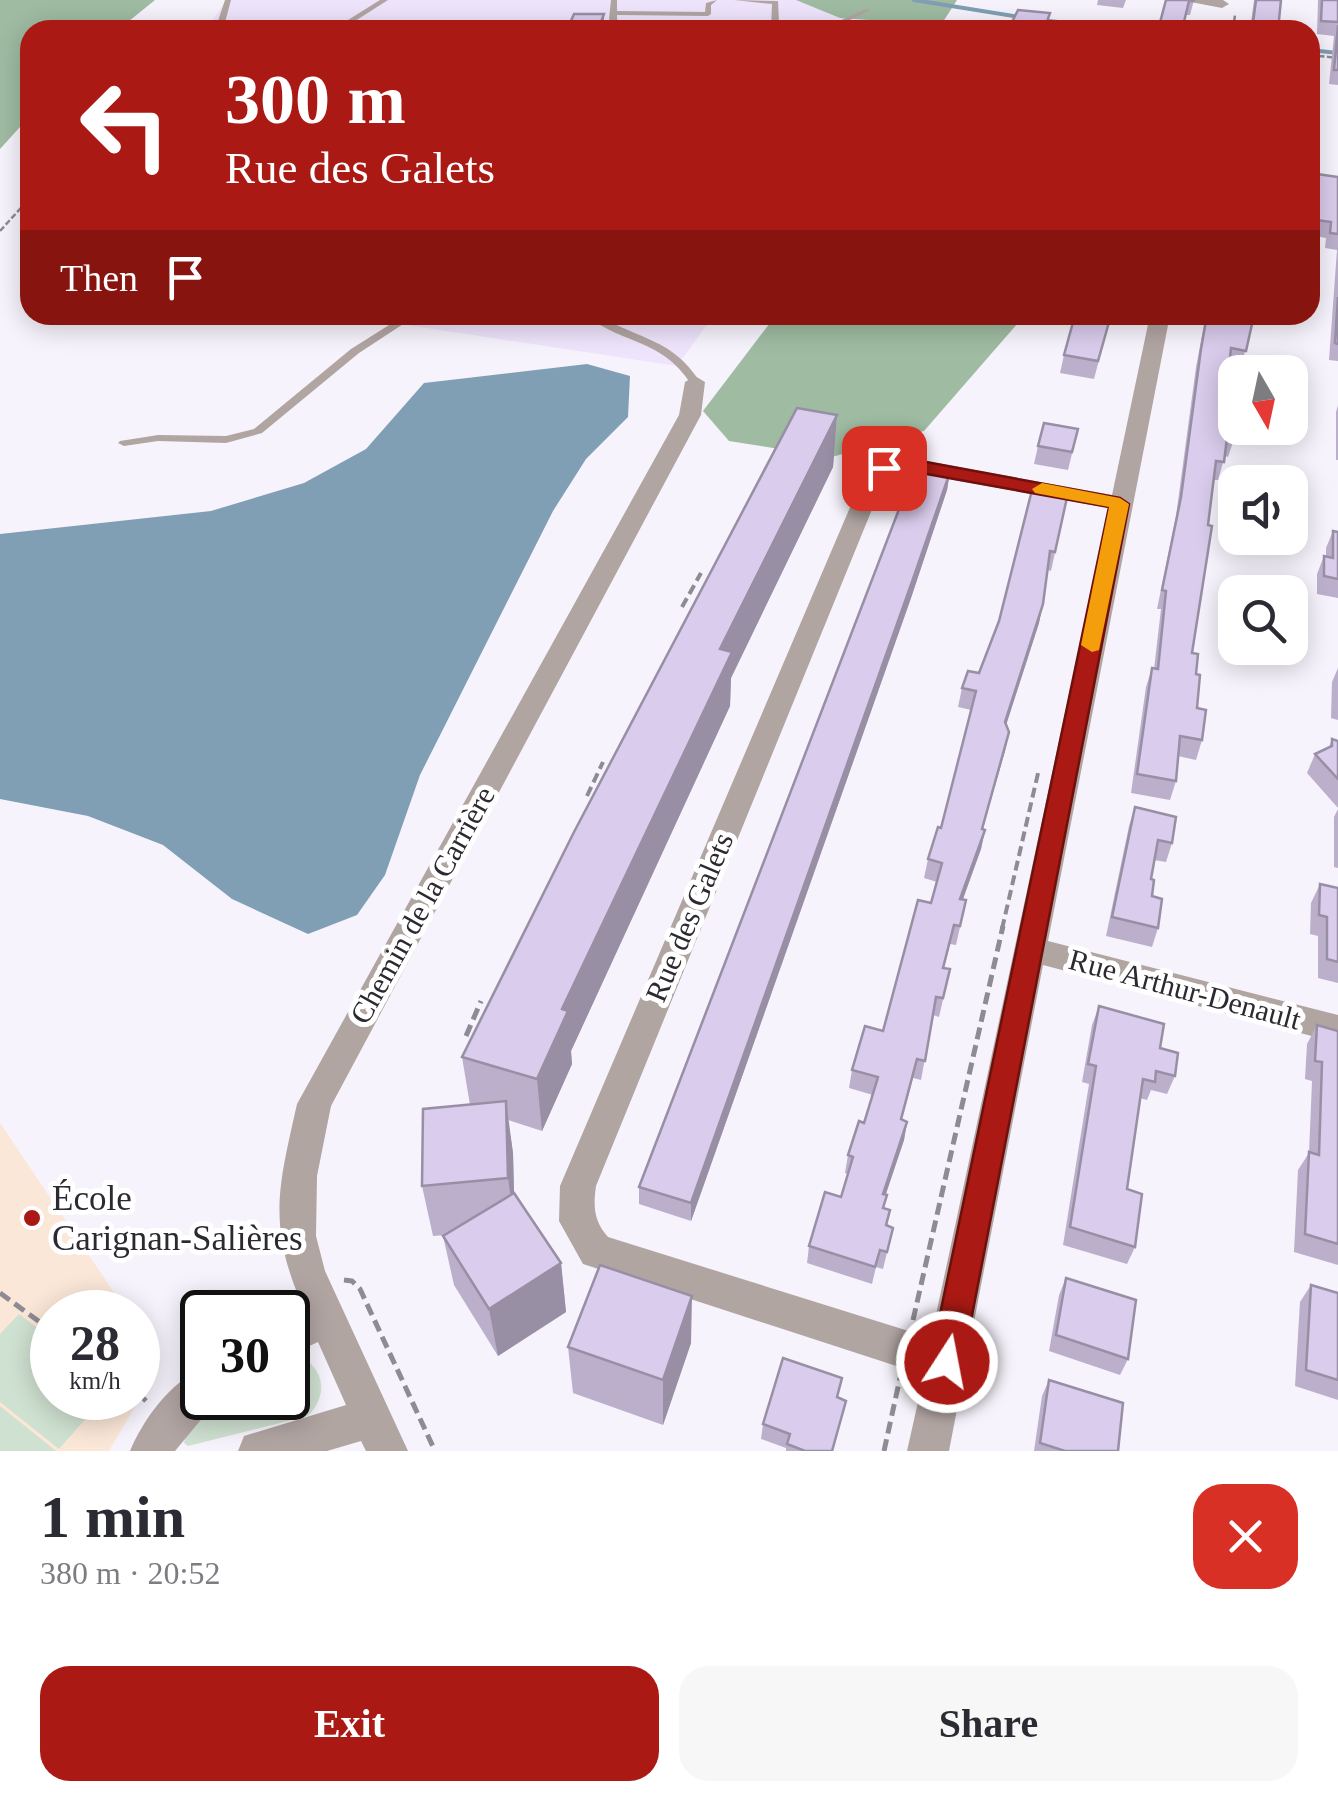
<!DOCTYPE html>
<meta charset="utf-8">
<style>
:root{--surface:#fff;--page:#f7f7f7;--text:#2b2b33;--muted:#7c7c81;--accent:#aa1913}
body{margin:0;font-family:"Times New Roman",serif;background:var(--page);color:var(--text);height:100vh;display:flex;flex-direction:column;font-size:38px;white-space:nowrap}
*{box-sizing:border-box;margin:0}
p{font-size:32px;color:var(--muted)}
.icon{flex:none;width:55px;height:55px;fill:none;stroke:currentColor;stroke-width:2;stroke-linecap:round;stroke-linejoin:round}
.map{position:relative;height:1451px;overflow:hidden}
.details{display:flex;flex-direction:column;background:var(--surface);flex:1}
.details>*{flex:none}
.top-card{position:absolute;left:20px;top:20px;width:1300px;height:305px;border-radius:30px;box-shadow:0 5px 25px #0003;background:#aa1913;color:#fff;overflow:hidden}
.needle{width:65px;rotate:171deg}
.tools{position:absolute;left:1218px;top:355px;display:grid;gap:20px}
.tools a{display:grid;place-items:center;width:90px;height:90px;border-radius:20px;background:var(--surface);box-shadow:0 5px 25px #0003;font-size:50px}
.speed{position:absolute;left:30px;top:1290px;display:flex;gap:20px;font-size:50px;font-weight:700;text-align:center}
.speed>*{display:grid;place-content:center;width:130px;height:130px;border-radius:50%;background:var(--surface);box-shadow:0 5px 25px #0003;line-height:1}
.speed small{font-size:25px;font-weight:400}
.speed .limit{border:5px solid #111;border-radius:15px;background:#fff;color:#111}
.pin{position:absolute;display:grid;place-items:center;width:85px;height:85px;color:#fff;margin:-42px;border-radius:20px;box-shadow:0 5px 15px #0006}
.me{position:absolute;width:110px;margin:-55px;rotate:11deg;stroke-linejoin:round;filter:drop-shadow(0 0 8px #0008)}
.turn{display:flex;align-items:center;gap:35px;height:210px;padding:0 40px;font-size:45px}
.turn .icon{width:130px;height:130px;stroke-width:2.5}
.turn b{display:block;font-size:70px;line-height:85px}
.then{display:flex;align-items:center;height:95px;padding:0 40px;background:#0003;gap:20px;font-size:38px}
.round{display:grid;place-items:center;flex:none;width:105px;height:105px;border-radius:30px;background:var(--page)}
.head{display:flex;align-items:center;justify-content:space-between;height:170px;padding:0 40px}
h1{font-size:60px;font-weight:800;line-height:75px}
.button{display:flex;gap:20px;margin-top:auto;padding:20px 40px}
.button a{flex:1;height:115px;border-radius:30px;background:var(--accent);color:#fff;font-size:40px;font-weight:800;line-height:115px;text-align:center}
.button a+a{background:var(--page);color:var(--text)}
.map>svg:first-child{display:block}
.built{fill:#eee4fb}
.education{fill:#fbe7d7}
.green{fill:#cfe1d1}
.forest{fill:#9fbba2}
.water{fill:#809fb4}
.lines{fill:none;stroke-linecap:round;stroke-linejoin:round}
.stream{stroke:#809fb4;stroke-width:4}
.path-far2{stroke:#8f8b94;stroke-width:2.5;stroke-dasharray:6 2.5;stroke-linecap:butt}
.path-far1{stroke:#8f8b94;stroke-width:4;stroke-dasharray:10 5;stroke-linecap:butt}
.path{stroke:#8f8b94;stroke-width:5;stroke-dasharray:12 6;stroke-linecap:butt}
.lane{fill:#b1a5a2;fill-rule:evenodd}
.street{fill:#b1a5a2;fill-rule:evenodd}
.wall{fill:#bbafcb}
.shaded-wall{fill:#988fa5}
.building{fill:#d9ccec;stroke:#988fa5;stroke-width:2.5}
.route{fill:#aa1913;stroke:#6e100c;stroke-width:2.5}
.slow{fill:#f59e0b}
.poi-dot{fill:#aa1913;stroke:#fff;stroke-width:4}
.labels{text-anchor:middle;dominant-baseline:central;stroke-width:10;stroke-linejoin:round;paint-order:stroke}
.street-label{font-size:30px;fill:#2d2931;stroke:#fff}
.near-poi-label{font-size:35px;fill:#2d2931;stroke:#fff;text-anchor:start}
</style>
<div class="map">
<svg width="1338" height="1451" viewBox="0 0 1338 1451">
<rect width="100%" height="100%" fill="#f7f3fc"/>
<!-- built -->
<g class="built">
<polygon points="227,0 841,0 921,23 916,30 205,30"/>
<polygon points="341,315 714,315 677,366"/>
</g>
<!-- education -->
<polygon class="education" points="0,1123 127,1312 52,1312 52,1398 138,1398 138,1327 161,1362 109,1451 0,1451"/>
<!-- green -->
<g class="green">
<polygon points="19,1314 52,1339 52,1398 104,1398 59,1449 0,1402 0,1334"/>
<path d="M288,1357H302C326,1372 327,1396 308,1416L188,1446L184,1443L188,1426L218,1398H288Z"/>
<polygon points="0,1406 56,1451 0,1451"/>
</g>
<!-- forest -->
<g class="forest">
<polygon points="0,0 155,0 118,30 30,30 30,116 0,149"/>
<polygon points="796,0 957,0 941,25 840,18"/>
<polygon points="776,315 1025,315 924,431 832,457 729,441 703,411"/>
</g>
<!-- water -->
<polygon class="water" points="587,364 630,376 628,417 586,459 553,511 420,775 385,875 357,915 308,934 232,899 163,845 88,816 0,799 0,534 211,511 304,483 366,449 424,383"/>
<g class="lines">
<!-- stream -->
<g class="stream">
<polyline points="914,0 1020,17"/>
<polyline points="1039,20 1134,30"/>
<polyline points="1310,50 1338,53"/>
</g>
<!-- path-far2 -->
<g class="path-far2">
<polyline points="1233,30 1235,15"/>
<polyline points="1310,55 1338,58"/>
<polyline points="0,231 30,198"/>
</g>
<!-- path-far1 -->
<g class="path-far1">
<polyline points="682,607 701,573"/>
<polyline points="587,796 603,762"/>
<polyline points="1002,929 1039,769"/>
</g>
<!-- path -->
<g class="path">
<polyline points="466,1036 481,1001"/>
<polyline points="344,1280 352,1281 360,1289 435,1451"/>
<polyline points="0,1293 52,1331"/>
<polyline points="913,1320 1003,926"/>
<polyline points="138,1393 146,1401"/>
<polyline points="884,1451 900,1378"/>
</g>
<!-- lane -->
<g class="lane">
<polygon points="225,0 231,0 223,30 215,30"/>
<polygon points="380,0 388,0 341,30 332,30"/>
<polygon points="611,0 617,0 617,11 705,12 706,3 717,0 711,5 711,14 708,16 617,15 617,19 627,30 619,30 609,19"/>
<polygon points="734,0 778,1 779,22 830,25 866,9 871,10 831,29 779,26 779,30 771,30 772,4"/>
<polygon points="511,21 515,23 511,30 503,30"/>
<polygon points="405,315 417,315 359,353 262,433 226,443 158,441 124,446 118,443 120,441 158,435 226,436 254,429 351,349"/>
<path d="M586,315H598C639,340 672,338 700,382L695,385L691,384C660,337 624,346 586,315Z"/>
</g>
<!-- street -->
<g class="street">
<polygon points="1180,0 1223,0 1229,4 1222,8"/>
<path d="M1150,315H1170L1048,941L1338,1015V1043L1043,965L949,1451H907L924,1375L583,1264L559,1221L560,1186L863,477L875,464L909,458L1112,495ZM909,472L1109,508L931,1338L608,1237C594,1221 593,1207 596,1186L884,480L890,475Z"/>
<path d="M695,376L705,382L701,415L331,1106L317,1176L316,1236L325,1271L408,1451H366L361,1441L327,1451H238L244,1436L346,1405L318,1342L288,1356V1317L304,1309C267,1226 278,1189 297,1104L679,415L685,382Z"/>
<path d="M202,1369V1398H219L175,1451H130C143,1420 170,1382 202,1369Z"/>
</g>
</g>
<!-- wall -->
<g class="wall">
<polygon points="1098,0 1126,0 1123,8 1097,5"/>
<polygon points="1166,0 1194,0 1190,15 1185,15"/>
<polygon points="1254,0 1281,0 1278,30 1250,30"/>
<polygon points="1318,0 1338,0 1338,85 1329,84 1334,36 1317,34"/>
<polygon points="1310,173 1338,177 1338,173 1338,361 1329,360 1337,250 1325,248 1326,238 1310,235"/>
<polygon points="1111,315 1094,379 1060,373 1064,355"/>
<polygon points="1206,315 1254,315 1241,368 1229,366 1224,418 1234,439 1228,457 1225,456 1218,480 1214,480 1192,653 1196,674 1197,708 1202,740 1196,760 1178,756 1176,781 1170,800 1131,793 1146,687 1152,668 1154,669 1161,609 1157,609 1176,516 1196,367"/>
<polygon points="1338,405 1338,460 1336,460 1336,412"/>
<polygon points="837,415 833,467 731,678 730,706 571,1051 572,1064 542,1131 508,1120 513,1153 514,1193 561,1263 566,1312 498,1356 454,1285 443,1236 446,1235 433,1236 422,1186 470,1105 462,1057"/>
<polygon points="1078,429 1068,470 1034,464 1038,446"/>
<polygon points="950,472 947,490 911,598 691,1221 639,1204 639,1187"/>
<polygon points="1068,493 1051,571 1048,570 1039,623 1006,724 1009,732 983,829 985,830 981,849 963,899 966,900 956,945 950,944 944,968 950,969 939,1017 933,1015 921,1080 913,1078 902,1120 907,1122 904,1140 886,1194 884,1208 890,1210 887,1226 893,1228 883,1269 876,1267 872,1284 807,1263 809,1246 841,1197 848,1174 845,1173 848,1155 864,1123 873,1095 849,1088 852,1070 883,1031 931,903 937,882 924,878 928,859 941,828 971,710 958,707 962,688 979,673"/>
<polygon points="1333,531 1338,532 1338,598 1317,594 1317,574 1324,556 1326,557 1326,548"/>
<polygon points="1338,668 1338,720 1331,718 1332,682"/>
<polygon points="1332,739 1338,741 1338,808 1307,773 1315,754 1329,747"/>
<polygon points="1135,807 1172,843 1166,862 1154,860 1151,879 1152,896 1158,928 1152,947 1106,936 1129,826"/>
<polygon points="1338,809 1338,868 1334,867 1334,817"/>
<polygon points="1320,884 1338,888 1338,983 1318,978 1318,936 1310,934 1311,903"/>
<polygon points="1099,1006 1160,1048 1175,1076 1167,1094 1151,1090 1147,1100 1140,1098 1127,1189 1135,1247 1127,1264 1063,1245 1089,1084 1082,1082 1092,1025"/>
<polygon points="1317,1025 1338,1031 1338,1265 1294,1252 1298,1170 1309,1153 1312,1081 1305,1079 1307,1044"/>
<polygon points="1066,1278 1128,1359 1120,1375 1049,1351 1059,1295"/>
<polygon points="1311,1285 1338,1293 1338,1400 1295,1386 1300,1302"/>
<polygon points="691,1343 663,1425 573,1393 568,1347"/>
<polygon points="1049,1380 1118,1451 1034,1451 1042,1396"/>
<polygon points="838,1398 846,1401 833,1451 786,1451 786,1448 761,1439 763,1424"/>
</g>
<!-- shaded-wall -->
<g class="shaded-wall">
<polygon points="604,14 604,30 598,30"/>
<polygon points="837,415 833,467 731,678 730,706 571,1051 572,1064 542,1131 537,1079 562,1009 720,649"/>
<polygon points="950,472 947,490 911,598 691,1221 691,1203"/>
<polygon points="1043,604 1039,623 1001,741 1005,722"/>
<polygon points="1009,732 1005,751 977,848 982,829"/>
<polygon points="985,830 981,849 956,918 960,899"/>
<polygon points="506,1101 513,1153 515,1228 508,1178"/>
<polygon points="907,1122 904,1140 880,1211 883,1194"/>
<polygon points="561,1263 566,1312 498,1356 489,1309"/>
<polygon points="692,1296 691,1343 663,1425 663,1380"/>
</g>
<!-- building -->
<g class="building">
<polygon points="1166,0 1194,0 1193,1 1189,1 1182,30 1158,30"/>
<polygon points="1256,0 1281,0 1278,30 1252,30"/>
<polygon points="1322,0 1338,0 1338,22 1321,21"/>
<polygon points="1018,10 1050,13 1044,30 1008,30"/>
<polygon points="574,14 604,14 598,30 567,30"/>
<polygon points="1338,25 1338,70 1334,70"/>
<polygon points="1310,173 1338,177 1338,234 1330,233 1331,222 1310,219"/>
<polygon points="1338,297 1338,344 1335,343"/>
<polygon points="1075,315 1111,315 1098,361 1064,355"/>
<polygon points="1207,315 1254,315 1246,351 1231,348 1224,418 1235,419 1234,439 1227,438 1224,462 1216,461 1208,525 1212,526 1192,653 1198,654 1196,674 1200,675 1197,708 1206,710 1202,740 1180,736 1176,781 1137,774 1152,668 1158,669 1166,591 1162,590 1181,497 1201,349"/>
<polygon points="797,408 837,415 720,649 732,652 562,1009 568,1011 537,1079 462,1057 574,832"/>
<polygon points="1044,423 1078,429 1072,452 1038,446"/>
<polygon points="916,465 950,472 913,579 691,1203 639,1187"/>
<polygon points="1032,490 1068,493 1055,552 1050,551 1043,604 1005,722 1009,732 982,829 985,830 960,899 966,900 960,926 954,925 943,968 950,969 943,998 936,997 925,1061 917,1059 901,1119 907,1122 883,1194 887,1195 883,1208 890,1210 886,1225 893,1228 887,1252 880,1250 875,1267 809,1246 825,1192 841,1197 853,1157 848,1155 859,1121 864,1123 878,1077 852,1070 865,1026 883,1031 918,900 931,903 942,863 928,859 938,827 941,828 976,691 962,688 968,671 979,673 999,621"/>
<polygon points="1333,531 1338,532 1338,579 1324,576 1324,556 1333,558"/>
<polygon points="1332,739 1338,741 1338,779 1315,754 1332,746"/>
<polygon points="1135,807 1176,817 1172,843 1158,840 1151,879 1154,880 1152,896 1162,899 1158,928 1112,917"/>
<polygon points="1320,884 1338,888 1338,962 1327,959 1327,917 1319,915"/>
<polygon points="1099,1006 1164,1024 1160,1048 1178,1053 1175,1076 1156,1071 1155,1082 1143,1079 1127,1189 1142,1194 1135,1247 1070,1227 1096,1066 1088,1064"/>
<polygon points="1317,1025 1338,1031 1338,1244 1305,1234 1309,1152 1319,1155 1322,1062 1315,1061"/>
<polygon points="506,1101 508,1178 422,1186 423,1109"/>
<polygon points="514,1193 561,1263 489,1309 443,1236"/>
<polygon points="600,1265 692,1296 663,1380 568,1347"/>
<polygon points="1066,1278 1136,1300 1128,1359 1056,1335"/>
<polygon points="1311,1285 1338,1293 1338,1380 1306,1370"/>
<polygon points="783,1358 842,1378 837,1397 846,1401 832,1451 805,1451 787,1444 790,1434 763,1424"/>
<polygon points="1049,1380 1123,1403 1118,1451 1065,1451 1040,1443"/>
</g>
<!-- route -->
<polygon class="route" points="910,459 1120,498 1129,504 963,1362 958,1374 947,1379 935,1374 930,1362 1109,507 910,471 884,474 874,468 877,465"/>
<!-- slow -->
<polygon class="slow" points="1042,483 1120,498 1129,504 1099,650 1092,652 1081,645 1109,507 1035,493 1032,489"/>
<!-- markers -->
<circle class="poi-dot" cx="32" cy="1218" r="10"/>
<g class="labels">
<!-- street labels -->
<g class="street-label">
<text transform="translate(422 905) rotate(-61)">Chemin de la Carrière</text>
<text transform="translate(689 917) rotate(-67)">Rue des Galets</text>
<text transform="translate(1185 989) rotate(15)">Rue Arthur-Denault</text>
</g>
<!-- near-poi labels -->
<g class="near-poi-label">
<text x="52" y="1198">École<tspan x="52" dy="40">Carignan-Salières</tspan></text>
</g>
</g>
</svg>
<div class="tools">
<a><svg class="needle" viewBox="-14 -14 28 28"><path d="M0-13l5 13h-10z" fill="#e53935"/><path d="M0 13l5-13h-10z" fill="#7c7c81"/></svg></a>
<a><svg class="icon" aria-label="sound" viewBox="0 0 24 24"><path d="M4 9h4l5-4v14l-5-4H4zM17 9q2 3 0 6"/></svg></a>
<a><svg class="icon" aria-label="search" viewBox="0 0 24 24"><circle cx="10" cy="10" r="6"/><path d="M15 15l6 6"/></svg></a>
</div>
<div class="speed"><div>28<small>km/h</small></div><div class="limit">30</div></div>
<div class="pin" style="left:884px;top:468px;background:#d93025"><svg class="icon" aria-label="arrive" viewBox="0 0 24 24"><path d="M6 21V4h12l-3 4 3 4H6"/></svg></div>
<svg class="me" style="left:947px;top:1362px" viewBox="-20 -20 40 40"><circle r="17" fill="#aa1913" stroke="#fff" stroke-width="3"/><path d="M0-11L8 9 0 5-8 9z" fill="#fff"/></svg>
<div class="top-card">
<div class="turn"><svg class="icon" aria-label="left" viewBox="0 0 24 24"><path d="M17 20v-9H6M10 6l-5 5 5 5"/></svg><div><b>300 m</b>Rue des Galets</div></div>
<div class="then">Then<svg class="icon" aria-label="arrive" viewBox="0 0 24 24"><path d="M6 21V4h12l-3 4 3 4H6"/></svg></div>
</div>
</div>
<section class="details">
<div class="head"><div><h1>1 min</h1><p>380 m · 20:52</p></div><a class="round" style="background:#d93025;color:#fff"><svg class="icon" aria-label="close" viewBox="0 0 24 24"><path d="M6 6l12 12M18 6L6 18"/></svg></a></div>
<div class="button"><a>Exit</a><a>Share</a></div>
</section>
